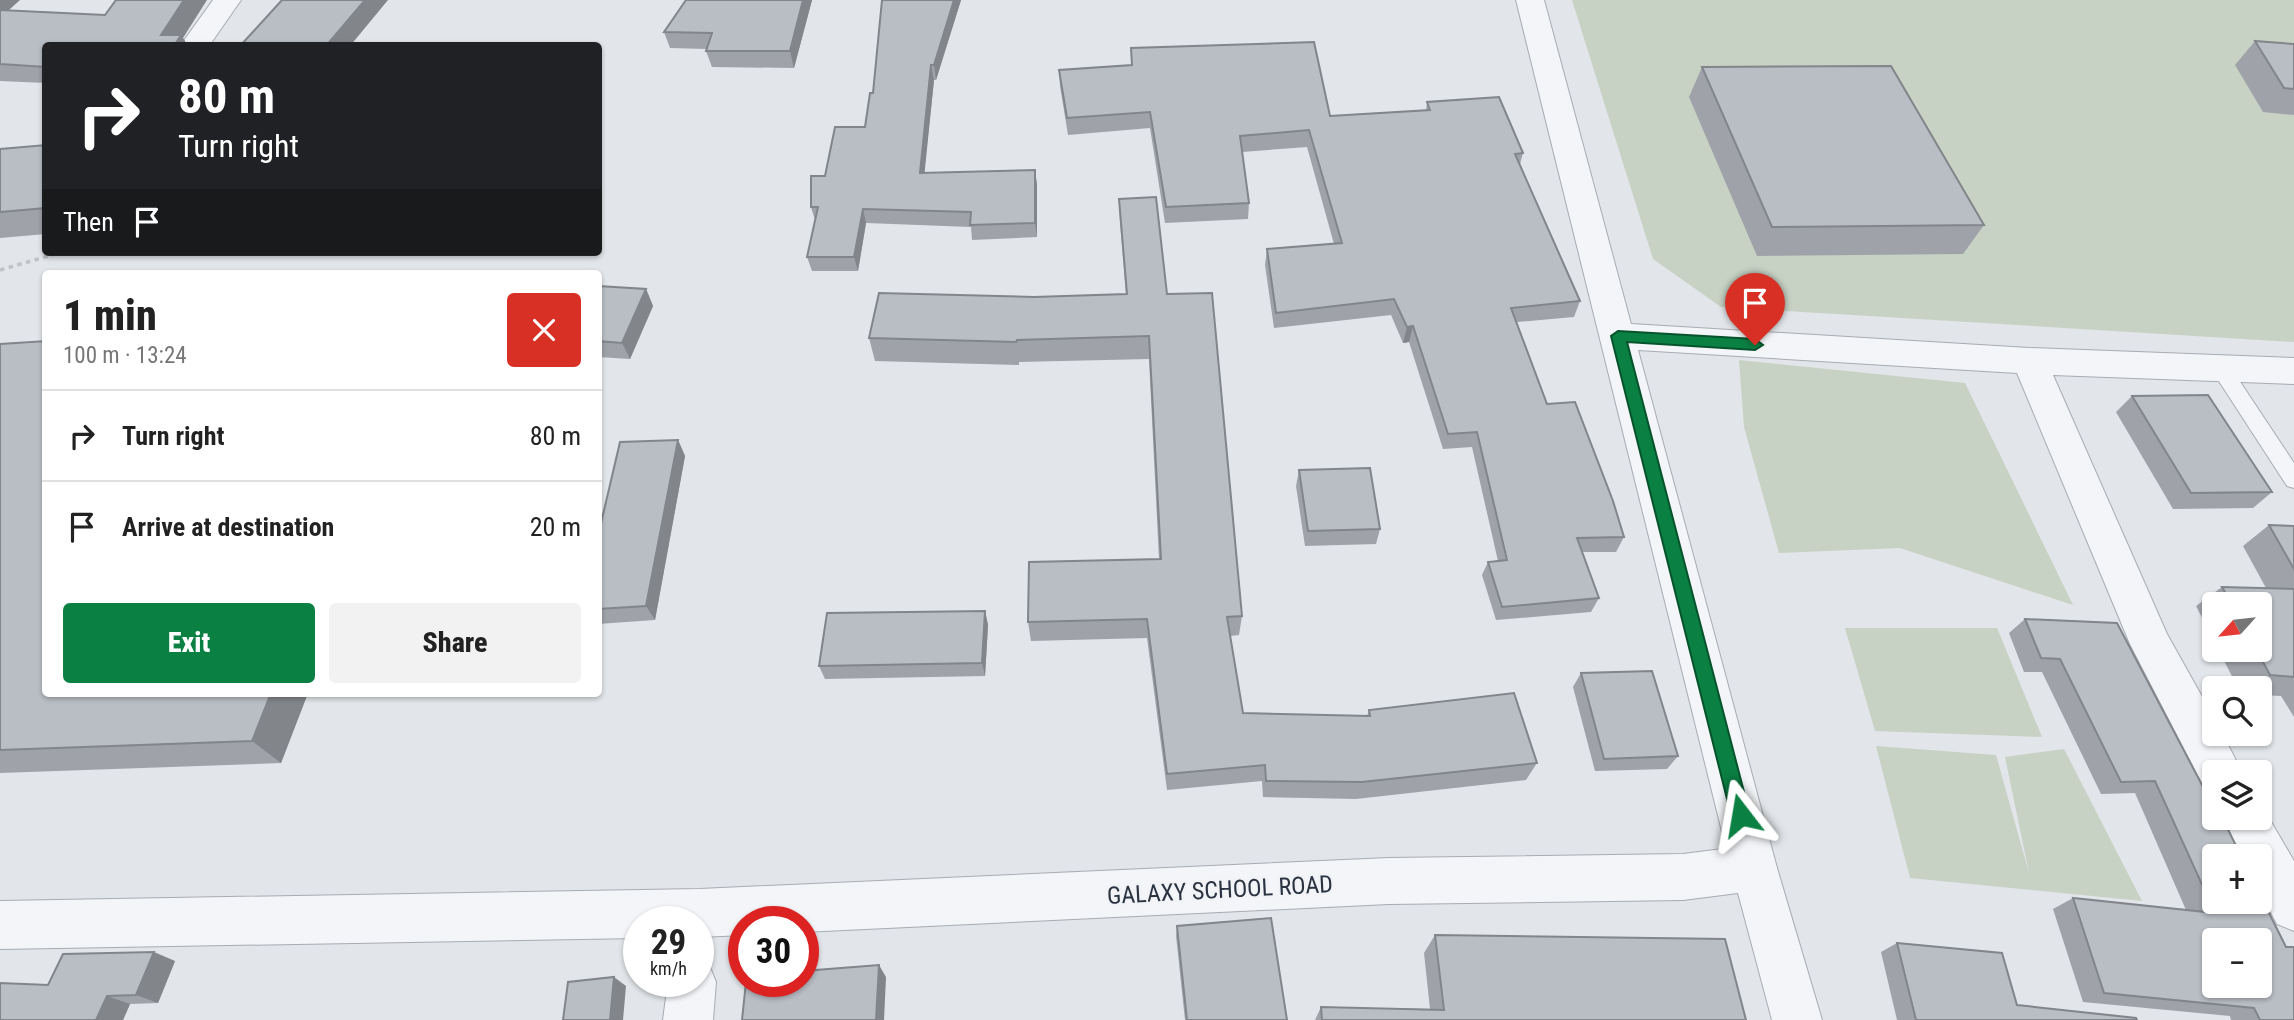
<!DOCTYPE html>
<meta charset="utf-8">
<style>
:root{--surface:#fff;--page:#f2f2f2;--text:#222;--muted:#767676;--line:#e0e0e0;--accent:#0b8043}
body{margin:0;font-family:"Roboto Condensed",sans-serif;background:var(--page);color:var(--text);height:100vh;display:flex;flex-direction:column;font-size:26px;white-space:nowrap}
*{box-sizing:border-box;margin:0}
p{font-size:23px;color:var(--muted)}
.icon{flex:none;width:38px;height:38px;fill:none;stroke:currentColor;stroke-width:2;stroke-linecap:round;stroke-linejoin:round}
.map{position:relative;flex:1;overflow:hidden}
.drawer{position:absolute;left:42px;top:270px;width:560px;height:427px;display:flex;flex-direction:column;background:var(--surface);border-radius:7px;box-shadow:0 2px 5px #0004}
.drawer>*{flex:none}
.top-card{position:absolute;left:42px;top:42px;width:560px;height:214px;border-radius:7px;box-shadow:0 2px 5px #0004;background:#202124;color:#fff;overflow:hidden}
.needle{width:46px;rotate:243deg}
.fabs{position:absolute;left:2202px;top:592px;display:grid;gap:14px}
.fabs a{display:grid;place-items:center;width:70px;height:70px;border-radius:7px;background:var(--surface);box-shadow:0 2px 5px #0004;font-size:35px}
.speed{position:absolute;left:623px;top:906px;display:flex;gap:14px;font-size:35px;font-weight:700;text-align:center}
.speed>*{display:grid;place-content:center;width:91px;height:91px;border-radius:50%;background:var(--surface);box-shadow:0 2px 5px #0004;line-height:1}
.speed small{font-size:18px;font-weight:400}
.speed .limit{border:10px solid #d22;background:#fff;color:#111}
.pin{position:absolute;display:grid;place-items:center;width:60px;height:60px;color:#fff;margin:-72px -30px;border-radius:50% 50% 50% 0;rotate:-45deg;box-shadow:0 0 7px #0007}
.pin .icon{rotate:45deg}
.me{position:absolute;width:77px;margin:-38px;rotate:346deg;stroke-linejoin:round;filter:drop-shadow(0 0 5px #0008)}
.turn{display:flex;align-items:center;gap:24px;height:147px;padding:0 21px;font-size:32px}
.turn .icon{width:91px;height:91px;stroke-width:2.5}
.turn b{display:block;font-size:49px;line-height:60px}
.then{display:flex;align-items:center;height:66px;padding:0 21px;background:#0003;gap:14px;font-size:26px}
.round{display:grid;place-items:center;flex:none;width:74px;height:74px;border-radius:7px;background:var(--page)}
.head{display:flex;align-items:center;justify-content:space-between;height:119px;padding:0 21px}
h1{font-size:42px;font-weight:800;line-height:52px}
.button{display:flex;gap:14px;margin-top:auto;padding:14px 21px}
.button a{flex:1;height:80px;border-radius:7px;background:var(--accent);color:#fff;font-size:28px;font-weight:800;line-height:80px;text-align:center}
.button a+a{background:var(--page);color:var(--text)}
ul{padding:0;list-style:none}
li{display:flex;align-items:center;gap:21px;height:91px;padding:0 21px;border-top:2px solid var(--line)}
li div{flex:1}
li b{display:block;font-size:26px}
li em{font-style:normal}
.map>svg:first-child{display:block}
.green{fill:#c7d2c4}
.lines{fill:none;stroke-linecap:round;stroke-linejoin:round}
.service-casing{stroke:#a7acb3;stroke-width:2}
.minor-casing{stroke:#a7acb3;stroke-width:2}
.tertiary-casing{stroke:#a7acb3;stroke-width:2}
.path{stroke:#c0c2c8;stroke-width:3.5;stroke-dasharray:4.5 4.5;stroke-linecap:butt}
.service{fill:#f4f5f8;fill-rule:evenodd}
.minor{fill:#f4f5f8;fill-rule:evenodd}
.tertiary{fill:#f4f5f8;fill-rule:evenodd}
.wall{fill:#9fa3a9}
.shaded-wall{fill:#82858a}
.building{fill:#b9bec5;stroke:#82858a;stroke-width:2;fill-rule:evenodd}
.route{fill:#0b8043;stroke:#07532c;stroke-width:2}
.labels{text-anchor:middle;dominant-baseline:central;stroke-width:5;stroke-linejoin:round;paint-order:stroke}
.near-street-label{font-size:24px;fill:#2b3240;stroke:#f1f3f7}
</style>
<div class="map">
<svg width="2294" height="1020" viewBox="0 0 2294 1020">
<rect width="100%" height="100%" fill="#e2e5e9"/>
<!-- green -->
<g class="green">
<polygon points="1572,0 2294,0 2294,342 1721,307 1653,259"/>
<polygon points="1739,360 1965,383 2073,605 1900,548 1779,553 1744,427"/>
<polygon points="1845,628 1997,628 2042,737 1875,731"/>
<polygon points="1876,746 1996,755 2029,873 2005,757 2064,749 2142,901 1910,878"/>
</g>
<g class="lines">
<defs>
<polygon id="service" points="2220,360 2227,362 2294,463 2294,488 2287,486 2213,372 2210,367 2213,362"/>
<g id="minor">
<polygon points="213,0 241,0 209,46 180,46"/>
<polygon points="1516,0 1544,0 1631,324 2029,348 2294,358 2294,384 2053,375 2167,634 2214,718 2214,733 2222,733 2242,772 2214,772 2214,790 2204,787 2130,644 2017,373 1638,350 1777,868 1770,884 1754,891 1738,884 1731,868"/>
<polygon points="2259,801 2294,861 2294,931 2277,924 2259,889 2259,856 2241,856 2223,817 2259,817"/>
</g>
<g id="tertiary">
<polygon points="1754,845 1770,852 1777,868 1822,1020 1772,1020 1738,893 1683,900 1389,904 803,932 803,922 744,922 744,935 700,937 698,922 639,922 639,938 0,949 0,901 700,889 1389,858 1683,854"/>
<polygon points="698,960 709,965 716,982 713,1020 663,1020 668,982 698,982"/>
</g>
</defs>
<!-- service casing -->
<use href="#service" class="service-casing"/>
<!-- minor casing -->
<use href="#minor" class="minor-casing"/>
<!-- tertiary casing -->
<use href="#tertiary" class="tertiary-casing"/>
<!-- path -->
<polyline class="path" points="0,270 62,252"/>
<!-- service -->
<use href="#service" class="service"/>
<!-- minor -->
<use href="#minor" class="minor"/>
<!-- tertiary -->
<use href="#tertiary" class="tertiary"/>
</g>
<!-- wall -->
<g class="wall">
<polygon points="0,0 9,10 105,15 183,38 188,46 46,46 46,83 0,81"/>
<polygon points="812,0 794,68 712,67 706,51 707,49 670,48 664,32"/>
<polygon points="882,0 961,0 936,80 934,80 924,173 1035,170 1037,185 1037,237 972,240 971,227 866,223 858,271 812,271 807,257 815,220 811,207 825,176 865,127 873,93"/>
<polygon points="2255,41 2294,44 2294,115 2263,112 2235,65"/>
<polygon points="1131,48 1330,116 1426,110 1427,102 1523,153 1520,164 1580,301 1574,317 1517,322 1547,404 1624,537 1616,552 1582,552 1599,598 1591,612 1496,620 1482,575 1488,562 1498,561 1472,447 1443,449 1409,342 1403,343 1391,315 1274,328 1265,265 1267,249 1334,244 1307,147 1242,152 1249,203 1248,219 1165,223 1150,128 1068,135 1060,86 1059,70 1131,65"/>
<polygon points="1702,67 1984,225 1963,254 1757,256 1689,97"/>
<polygon points="46,145 46,234 0,238 0,149"/>
<polygon points="1119,199 1167,294 1242,616 1239,635 1230,636 1243,713 1367,716 1369,710 1537,763 1526,780 1356,799 1263,797 1262,781 1167,790 1147,638 1031,641 1028,622 1159,559 1149,359 1019,362 1019,365 875,361 869,338 1034,297 1126,295 1120,222"/>
<polygon points="598,286 646,289 653,306 630,359 598,357"/>
<polygon points="0,344 46,693 308,693 281,763 0,773"/>
<polygon points="2132,396 2272,492 2253,508 2173,509 2116,412"/>
<polygon points="678,440 685,456 655,620 598,624 598,536"/>
<polygon points="1299,470 1380,529 1376,544 1305,546 1296,486"/>
<polygon points="2269,525 2294,526 2294,717 2281,696 2259,695 2259,688 2238,688 2218,649 2259,649 2259,604 2214,604 2214,641 2196,606 2222,587 2266,588 2243,546"/>
<polygon points="985,611 988,625 985,676 825,679 819,666"/>
<polygon points="2025,619 2117,623 2294,1020 2231,1020 2230,1016 2083,1002 2053,909 2073,898 2186,910 2135,793 2101,794 2042,672 2024,672 2009,633"/>
<polygon points="1581,673 1678,756 1667,769 1595,771 1573,687"/>
<polygon points="1177,926 1287,1020 1185,1020 1176,936"/>
<polygon points="1435,935 1746,1020 1315,1020 1321,1007 1430,1009 1424,953"/>
<polygon points="1897,943 2017,1005 2137,1020 1897,1020 1881,952"/>
<polygon points="175,961 158,1003 130,1004 123,1020 0,1020"/>
</g>
<!-- shaded-wall -->
<g class="shaded-wall">
<polygon points="0,0 20,0 0,18"/>
<polygon points="184,0 207,0 183,38 188,46 169,46 161,35"/>
<polygon points="365,0 388,0 350,46 326,46"/>
<polygon points="803,0 812,0 794,68 790,51"/>
<polygon points="954,0 961,0 936,80 934,65"/>
<polygon points="931,65 934,80 923,188 920,173"/>
<polygon points="1035,170 1037,185 1037,237 1035,223"/>
<polygon points="863,209 866,223 858,271 854,257"/>
<polygon points="646,289 653,306 630,359 622,343"/>
<polygon points="1413,326 1409,342 1403,343 1407,327"/>
<polygon points="678,440 685,456 655,620 646,606"/>
<polygon points="985,611 988,625 985,676 982,663"/>
<polygon points="271,693 308,693 281,763 252,741"/>
<polygon points="154,952 175,961 158,1003 136,995"/>
<polygon points="879,965 886,977 884,1020 876,1020"/>
<polygon points="614,977 626,986 623,1020 610,1020"/>
<polygon points="107,996 130,1004 123,1020 96,1020"/>
</g>
<!-- building -->
<g class="building">
<polygon points="116,0 184,0 161,35 181,35 174,46 46,46 46,67 0,64 0,10 105,15"/>
<polygon points="282,0 365,0 326,46 240,46"/>
<polygon points="686,0 803,0 790,51 706,51 712,33 664,32"/>
<polygon points="882,0 954,0 934,65 931,65 920,173 1035,170 1035,223 970,225 971,212 863,209 854,257 807,257 818,207 811,207 811,176 825,176 835,127 865,127 870,93 873,93"/>
<polygon points="2255,41 2294,44 2294,89 2284,88"/>
<polygon points="1314,42 1330,116 1430,110 1427,102 1499,97 1523,153 1515,154 1580,301 1511,308 1547,404 1575,402 1613,501 1624,537 1577,538 1599,598 1502,607 1488,562 1507,560 1477,432 1448,434 1413,326 1407,327 1394,299 1276,313 1267,249 1342,243 1309,130 1240,136 1249,203 1166,207 1150,112 1067,118 1059,70 1132,65 1131,48"/>
<polygon points="1891,66 1984,225 1772,227 1702,67"/>
<polygon points="46,145 46,208 0,212 0,149"/>
<polygon points="1156,197 1167,294 1212,293 1242,616 1227,617 1243,713 1370,716 1369,710 1514,693 1537,763 1362,782 1266,781 1265,765 1167,774 1147,619 1028,622 1029,562 1161,559 1149,336 1017,340 1016,342 869,338 879,293 1034,297 1127,294 1119,199"/>
<polygon points="598,286 646,289 622,343 598,341"/>
<polygon points="46,341 46,693 271,693 252,741 0,750 0,344"/>
<polygon points="2208,395 2272,492 2191,493 2132,396"/>
<polygon points="678,440 646,606 598,609 598,536 620,442"/>
<polygon points="1370,468 1380,529 1308,531 1299,470"/>
<polygon points="2269,525 2294,526 2294,569"/>
<polygon points="2222,587 2294,589 2294,677 2270,675 2256,649 2259,649 2259,604 2232,604"/>
<polygon points="985,611 982,663 819,666 827,613"/>
<path d="M2025,619L2117,623L2212,804H2214V817H2222L2241,856H2214V901H2259V893L2286,947H2294V1020H2260L2254,1008L2104,993L2073,898L2215,913L2155,781L2121,782L2060,659L2041,658ZM2214,940H2259V985H2214Z"/>
<polygon points="1652,671 1678,756 1604,759 1581,673"/>
<polygon points="1271,918 1287,1020 1187,1020 1177,926"/>
<polygon points="1435,935 1725,939 1746,1020 1322,1020 1321,1007 1444,1010"/>
<polygon points="1897,943 2002,953 2017,1005 2136,1018 2137,1020 1916,1020"/>
<polygon points="154,952 136,995 107,996 96,1020 0,1020 0,983 48,985 63,954"/>
<polygon points="879,965 876,1020 742,1020 746,982 803,982 803,971"/>
<polygon points="614,977 610,1020 563,1020 568,982"/>
</g>
<!-- route -->
<polygon class="route" points="1618,331 1755,339 1763,345 1755,350 1627,342 1750,815 1747,821 1741,824 1734,821 1731,815 1611,336"/>
<g class="labels">
<!-- near-street labels -->
<g class="near-street-label">
<text transform="translate(1220 890) rotate(-3)">GALAXY SCHOOL ROAD</text>
</g>
</g>
</svg>
<div class="fabs">
<a><svg class="needle" viewBox="-14 -14 28 28"><path d="M0-13l5 13h-10z" fill="#e53935"/><path d="M0 13l5-13h-10z" fill="#767676"/></svg></a>
<a><svg class="icon" aria-label="search" viewBox="0 0 24 24"><circle cx="10" cy="10" r="6"/><path d="M15 15l6 6"/></svg></a>
<a><svg class="icon" aria-label="layers" viewBox="0 0 24 24"><path d="M12 4l9 5-9 5-9-5zM3 14l9 5 9-5"/></svg></a>
<a>+</a>
<a>−</a>
</div>
<div class="speed"><div>29<small>km/h</small></div><div class="limit">30</div></div>
<div class="pin" style="left:1755px;top:345px;background:#d93025"><svg class="icon" aria-label="arrive" viewBox="0 0 24 24"><path d="M6 21V4h12l-3 4 3 4H6"/></svg></div>
<svg class="me" style="left:1741px;top:815px" viewBox="-20 -20 40 40"><path d="M0-17L14 15 0 8-14 15z" fill="#0b8043" stroke="#fff" stroke-width="4"/></svg>
<div class="top-card">
<div class="turn"><svg class="icon" aria-label="right" viewBox="0 0 24 24"><path d="M7 20v-9h11M14 6l5 5-5 5"/></svg><div><b>80 m</b>Turn right</div></div>
<div class="then">Then<svg class="icon" aria-label="arrive" viewBox="0 0 24 24"><path d="M6 21V4h12l-3 4 3 4H6"/></svg></div>
</div>
<section class="drawer">
<div class="head"><div><h1>1 min</h1><p>100 m · 13:24</p></div><a class="round" style="background:#d93025;color:#fff"><svg class="icon" aria-label="close" viewBox="0 0 24 24"><path d="M6 6l12 12M18 6L6 18"/></svg></a></div>
<ul>
<li><svg class="icon" aria-label="right" viewBox="0 0 24 24"><path d="M7 20v-9h11M14 6l5 5-5 5"/></svg><div><b>Turn right</b></div><em>80 m</em></li>
<li><svg class="icon" aria-label="arrive" viewBox="0 0 24 24"><path d="M6 21V4h12l-3 4 3 4H6"/></svg><div><b>Arrive at destination</b></div><em>20 m</em></li>
</ul>
<div class="button"><a>Exit</a><a>Share</a></div>
</section>
</div>
